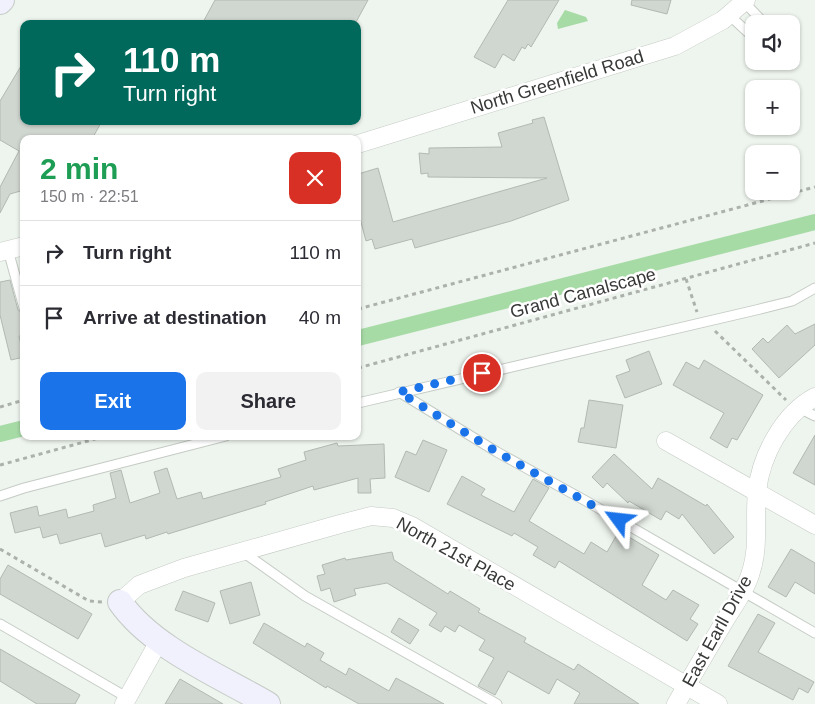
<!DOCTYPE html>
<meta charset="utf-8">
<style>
:root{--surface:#fff;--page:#f2f2f3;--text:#2b2b33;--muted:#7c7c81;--line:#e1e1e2;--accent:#1a73e8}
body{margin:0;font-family:Helvetica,sans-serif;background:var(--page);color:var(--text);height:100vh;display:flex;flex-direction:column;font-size:19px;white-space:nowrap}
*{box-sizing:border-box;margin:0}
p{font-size:16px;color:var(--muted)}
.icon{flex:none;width:28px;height:28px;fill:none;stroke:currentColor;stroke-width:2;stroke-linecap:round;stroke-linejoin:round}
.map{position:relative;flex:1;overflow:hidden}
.side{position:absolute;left:20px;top:135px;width:341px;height:305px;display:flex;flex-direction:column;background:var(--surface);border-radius:10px;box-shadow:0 1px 4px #0004}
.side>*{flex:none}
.hud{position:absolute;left:20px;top:20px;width:341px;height:105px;border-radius:10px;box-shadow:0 1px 4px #0004;background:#00695c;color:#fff;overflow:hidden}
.buttons{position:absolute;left:745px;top:15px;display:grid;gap:10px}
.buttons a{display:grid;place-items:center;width:55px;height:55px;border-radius:10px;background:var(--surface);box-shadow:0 1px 4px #0004;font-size:25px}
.pin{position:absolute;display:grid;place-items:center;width:42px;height:42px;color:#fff;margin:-21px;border:2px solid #fff;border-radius:50%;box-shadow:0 1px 5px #0007}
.me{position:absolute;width:55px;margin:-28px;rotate:300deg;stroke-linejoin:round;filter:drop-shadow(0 0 4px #0008)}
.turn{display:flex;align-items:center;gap:18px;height:105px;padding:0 20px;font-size:22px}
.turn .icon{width:65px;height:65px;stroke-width:2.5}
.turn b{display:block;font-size:35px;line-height:42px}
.round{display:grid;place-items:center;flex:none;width:52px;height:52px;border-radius:10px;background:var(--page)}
.head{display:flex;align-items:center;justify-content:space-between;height:85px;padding:0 20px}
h1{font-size:30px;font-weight:700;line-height:38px;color:#1e9e55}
.action{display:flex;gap:10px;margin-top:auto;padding:10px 20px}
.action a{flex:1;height:58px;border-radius:10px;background:var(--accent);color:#fff;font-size:20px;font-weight:700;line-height:58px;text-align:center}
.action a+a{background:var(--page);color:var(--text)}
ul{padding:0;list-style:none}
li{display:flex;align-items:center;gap:15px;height:65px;padding:0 20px;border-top:1px solid var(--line)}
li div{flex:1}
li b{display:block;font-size:19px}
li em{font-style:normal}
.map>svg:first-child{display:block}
.water{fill:#a7dba6}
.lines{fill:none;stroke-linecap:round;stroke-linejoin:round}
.canal{stroke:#a7dba6;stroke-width:16}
.building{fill:#d0d6d0;stroke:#b2b8b2}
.lane-casing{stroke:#c5cbc5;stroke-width:11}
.street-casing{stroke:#c5cbc5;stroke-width:19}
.secondary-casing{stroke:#c5cbc5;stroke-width:26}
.path{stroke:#acb1ac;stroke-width:3;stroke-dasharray:4 4;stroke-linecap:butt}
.lane{stroke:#fff;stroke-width:9}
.street{stroke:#fff;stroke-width:18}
.secondary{stroke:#f1f1fe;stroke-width:24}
.route{stroke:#1a73e8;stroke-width:9;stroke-dasharray:0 16.2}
.labels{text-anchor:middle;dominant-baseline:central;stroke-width:5;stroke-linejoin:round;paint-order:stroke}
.street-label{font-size:18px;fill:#363936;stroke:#fff}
</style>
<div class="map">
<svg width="815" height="704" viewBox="0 0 815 704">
<rect width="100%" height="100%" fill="#eef4ee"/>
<!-- water -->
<polygon class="water" points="565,10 586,17 588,21 558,29 557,23"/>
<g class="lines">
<!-- canal -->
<g class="canal">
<polyline points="358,338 815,222"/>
<polyline points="0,434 24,428"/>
</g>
</g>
<!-- building -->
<g class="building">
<polygon points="215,0 368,0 355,24 202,24"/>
<polygon points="508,0 559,0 531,47 528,44 525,49 522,47 514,61 503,54 495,68 474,57"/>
<polygon points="632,0 671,0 667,14 631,5"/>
<polygon points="24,61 24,121 102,121 92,139 24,139 24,190 10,194 0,213 0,187 19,151 0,140 0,101"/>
<polygon points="544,117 569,200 511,221 415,248 412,239 375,249 372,239 366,241 358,211 358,174 378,168 393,222 547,178 428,177 428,173 421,174 419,153 429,154 429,148 502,147 498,133 533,123 532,120"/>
<polygon points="10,280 18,310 24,314 24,335 19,336 24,357 11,360 0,315 0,282"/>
<polygon points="815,324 815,345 779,378 752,349 763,338 768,343 787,325 795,334"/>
<polygon points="649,351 662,384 625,398 616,376 630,371 626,360"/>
<polygon points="704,360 763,395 737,440 732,438 727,448 710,438 724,413 673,385 686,362 699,369"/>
<polygon points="589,400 623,405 616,448 578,442 581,428 584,428"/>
<polygon points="815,435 815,485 793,473"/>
<polygon points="423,440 447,450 429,492 395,477 406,451 416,455"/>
<polygon points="337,443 338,446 384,444 385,478 370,479 371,493 358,493 358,478 314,490 313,486 265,502 266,504 168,534 167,532 146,539 145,535 105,547 101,533 60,544 57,534 43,538 40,527 15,533 10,513 37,506 39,516 66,509 68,518 94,511 93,505 116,498 110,473 121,470 130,503 160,493 154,472 167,468 177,499 201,492 203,499 281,477 278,469 306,460 304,452"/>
<polygon points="614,454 652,489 658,478 706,506 707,504 734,537 714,554 682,514 679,519 666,511 661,520 629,501 628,503 607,483 603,488 592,477"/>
<polygon points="462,476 485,489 481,495 514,512 533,479 549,488 529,521 584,554 591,542 607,552 619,531 659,555 642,585 666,600 673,590 699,605 690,619 698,624 687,641 559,561 555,568 533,555 538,547 514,533 512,536 447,504"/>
<polygon points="791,549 815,563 815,594 795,582 786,597 768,587"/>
<polygon points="392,552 394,560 448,594 450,591 480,609 478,612 526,638 524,642 574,670 578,664 639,704 574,704 580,693 557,679 549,694 508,671 495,695 478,686 494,658 479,650 485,640 459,625 455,632 445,626 441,632 429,625 437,613 387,583 354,589 356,595 334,602 330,588 321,591 317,576 325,574 322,565 345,558 346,560"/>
<polygon points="8,565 92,614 78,639 0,594 0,579"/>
<polygon points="251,582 260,615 230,624 220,591"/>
<polygon points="183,591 215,603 208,622 175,610"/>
<polygon points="758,614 775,623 758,652 814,682 808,693 799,688 793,700 728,666"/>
<polygon points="399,618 419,630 410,644 391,632"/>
<polygon points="264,623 305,647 307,643 324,653 320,660 346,675 349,668 389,691 396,678 444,704 359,704 327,686 326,688 253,643"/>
<polygon points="0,649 80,695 75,704 37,704 0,681"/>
<polygon points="180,679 223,704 165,704"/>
</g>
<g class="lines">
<defs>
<g id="lane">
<polyline points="744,2 765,24"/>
<polyline points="729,15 754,38"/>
<polyline points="8,250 24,308"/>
<polyline points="399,392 497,452 586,501 815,633"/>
<polyline points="358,403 756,310 792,301 815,288"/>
<polyline points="799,408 815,416"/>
<polyline points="0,496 24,488 226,436"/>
<polyline points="243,552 305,596 497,704"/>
<polyline points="0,624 128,698"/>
</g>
<g id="street">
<polyline points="358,144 675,46 723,20 746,0"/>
<polyline points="0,252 24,246"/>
<polyline points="666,441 815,525"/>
<polyline points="120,602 139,585 184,568 340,524 371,516 393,518 412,526 718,704"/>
<polyline points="124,704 159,641"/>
<path d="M676,704C692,676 708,649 724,622C733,607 745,591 750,575C760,547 754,520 757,491C761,456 783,414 815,397"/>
</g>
<g id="secondary">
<polyline points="0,2 2,0"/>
<path d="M120,602C152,648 220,676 268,704"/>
</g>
</defs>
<!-- lane casing -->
<use href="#lane" class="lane-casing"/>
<!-- street casing -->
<use href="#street" class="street-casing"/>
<!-- secondary casing -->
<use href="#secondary" class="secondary-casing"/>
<!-- path -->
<g class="path">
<polyline points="686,279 697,312"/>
<polyline points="358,309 815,187"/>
<polyline points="715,331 786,400"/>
<polyline points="358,368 815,243"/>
<polyline points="0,407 24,400"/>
<polyline points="0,465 106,436"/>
<polyline points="0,549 89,601 102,602"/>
</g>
<!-- lane -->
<use href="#lane" class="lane"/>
<!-- street -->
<use href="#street" class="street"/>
<!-- secondary -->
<use href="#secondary" class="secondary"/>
</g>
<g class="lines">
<!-- route -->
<polyline class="route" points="482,373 399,392 497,452 619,520"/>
</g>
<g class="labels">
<!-- street labels -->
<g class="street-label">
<text transform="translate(557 82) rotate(-17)">North Greenfield Road</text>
<text transform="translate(583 293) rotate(-15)">Grand Canalscape</text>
<text transform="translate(456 554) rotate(29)">North 21st Place</text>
<text transform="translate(717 631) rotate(-61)">East Earll Drive</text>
</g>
</g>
</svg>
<div class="buttons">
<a><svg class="icon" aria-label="sound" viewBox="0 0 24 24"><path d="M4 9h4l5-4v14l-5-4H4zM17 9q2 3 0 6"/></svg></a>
<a>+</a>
<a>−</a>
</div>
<div class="pin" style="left:482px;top:373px;background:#d93025"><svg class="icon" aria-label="arrive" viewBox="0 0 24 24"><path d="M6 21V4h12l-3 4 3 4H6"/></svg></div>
<svg class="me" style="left:619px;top:520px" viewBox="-20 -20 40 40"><path d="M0-17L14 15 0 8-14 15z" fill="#1a73e8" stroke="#fff" stroke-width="4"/></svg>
<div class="hud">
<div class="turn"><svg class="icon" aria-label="right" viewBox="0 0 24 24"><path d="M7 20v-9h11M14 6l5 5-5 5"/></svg><div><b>110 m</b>Turn right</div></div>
</div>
<section class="side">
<div class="head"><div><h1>2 min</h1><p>150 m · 22:51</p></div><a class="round" style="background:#d93025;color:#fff"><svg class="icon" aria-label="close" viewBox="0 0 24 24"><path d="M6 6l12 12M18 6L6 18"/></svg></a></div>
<ul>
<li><svg class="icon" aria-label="right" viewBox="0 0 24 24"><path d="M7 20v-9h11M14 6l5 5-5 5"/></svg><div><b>Turn right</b></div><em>110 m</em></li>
<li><svg class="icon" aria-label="arrive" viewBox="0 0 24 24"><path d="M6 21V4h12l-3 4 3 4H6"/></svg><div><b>Arrive at destination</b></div><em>40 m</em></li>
</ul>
<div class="action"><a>Exit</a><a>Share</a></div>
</section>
</div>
